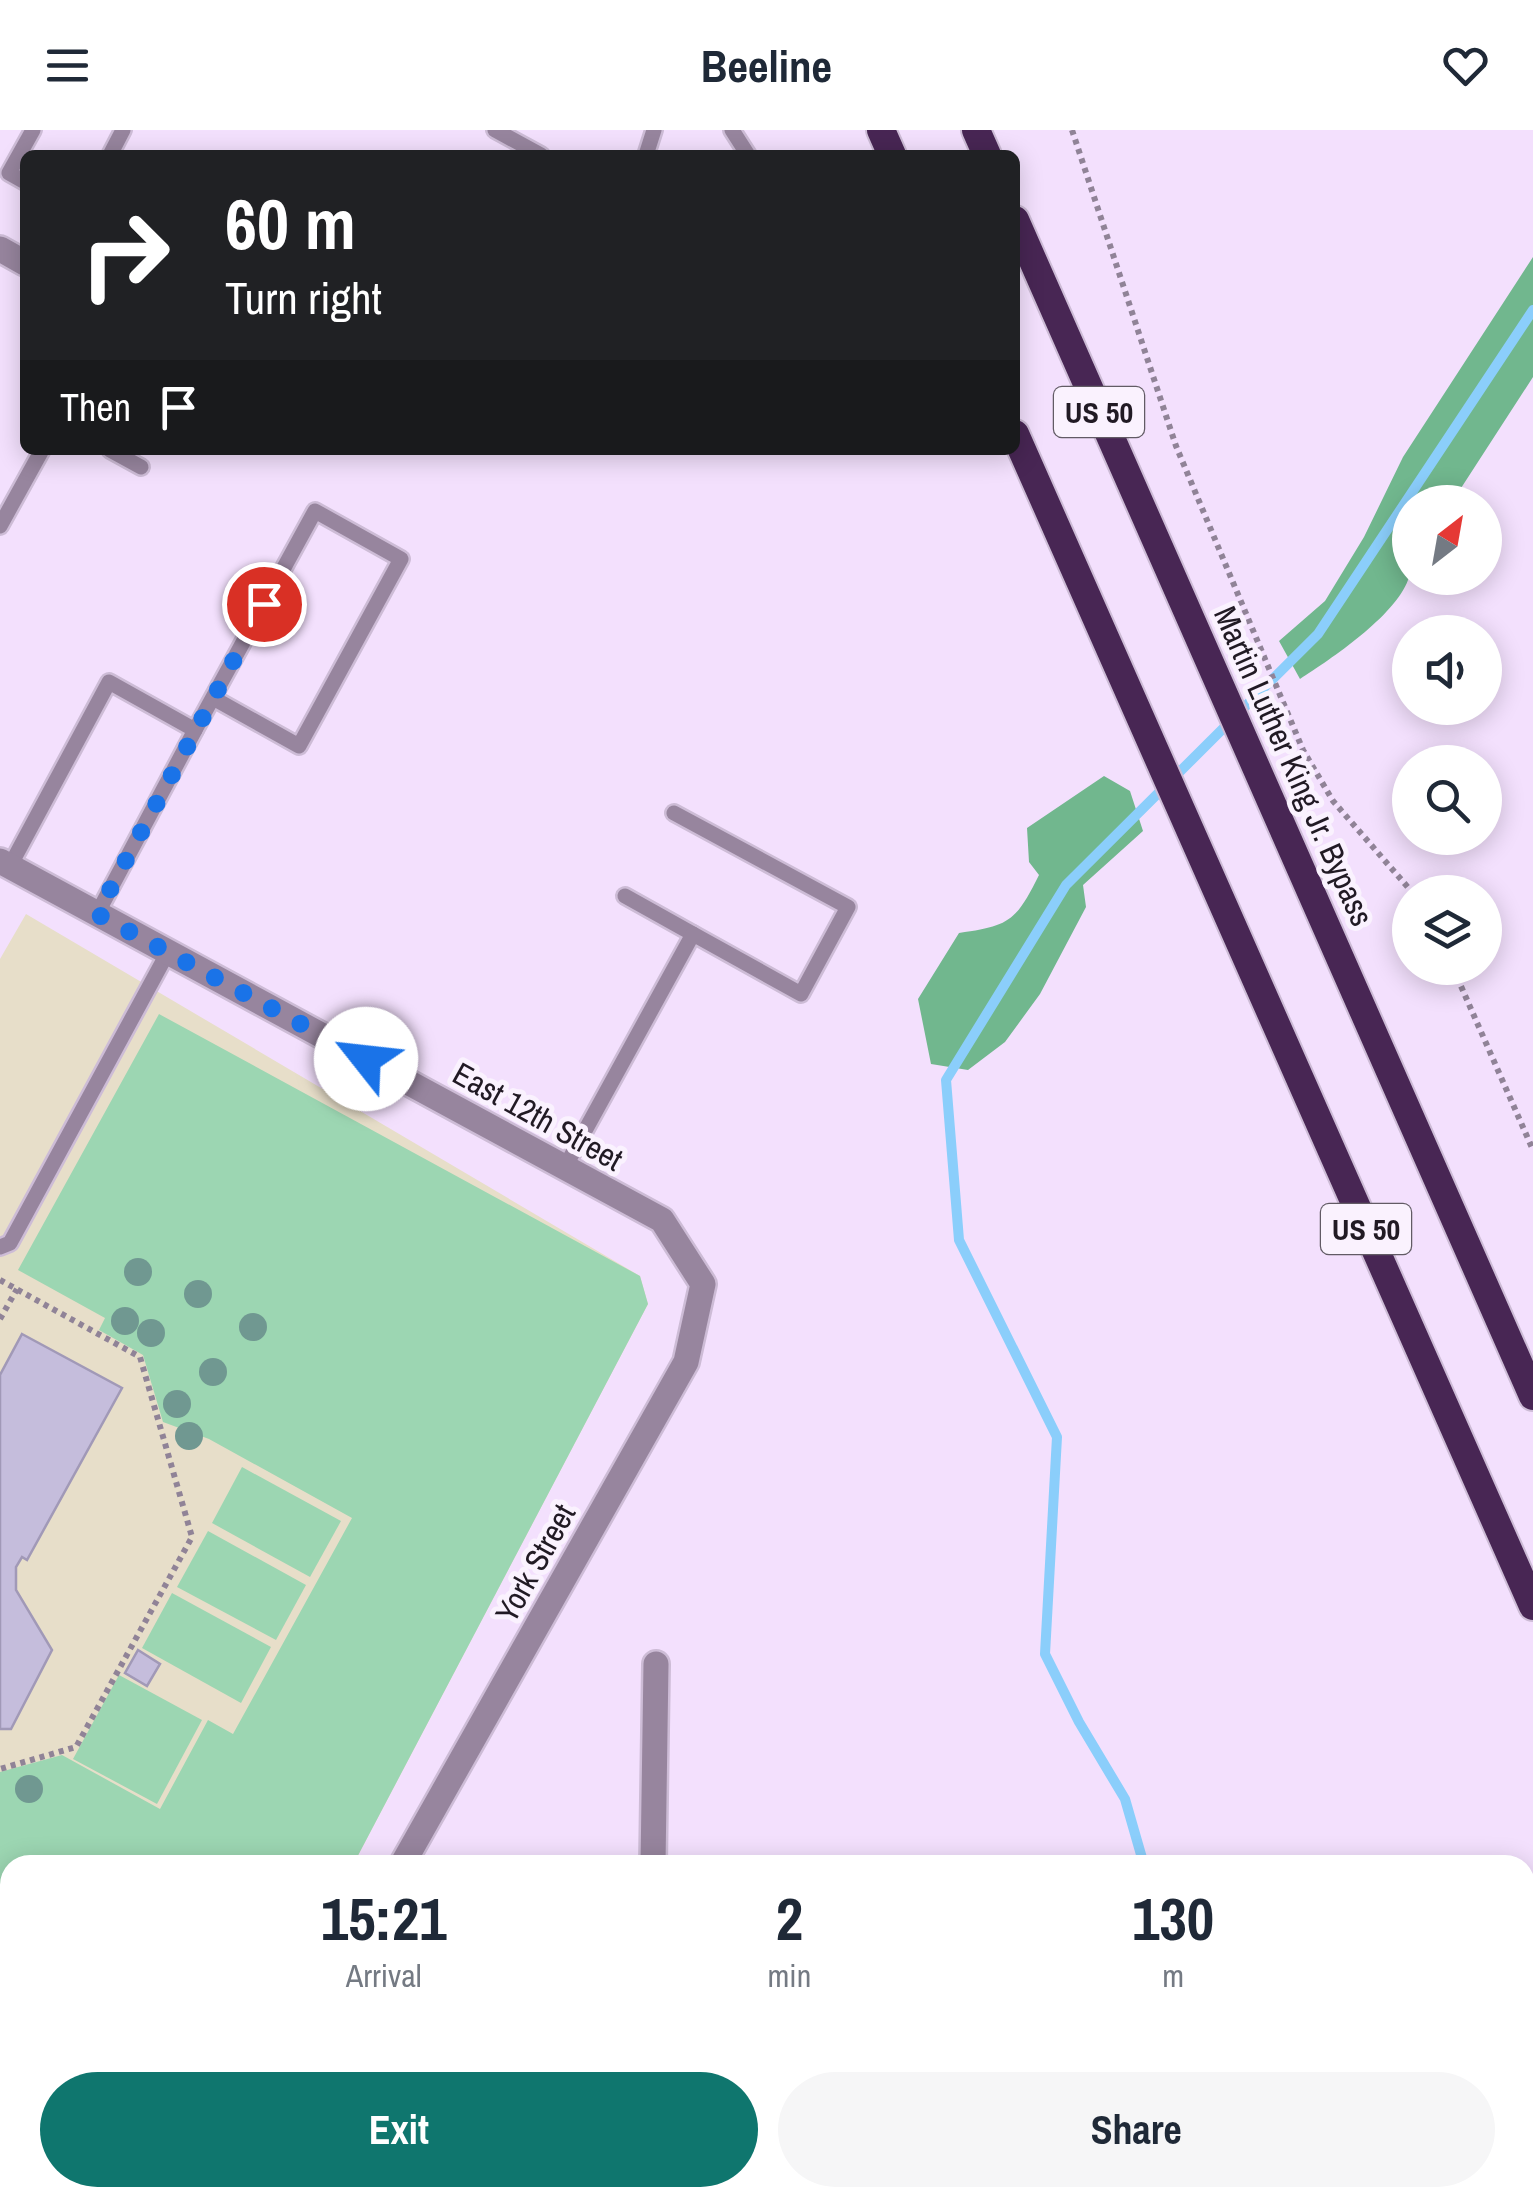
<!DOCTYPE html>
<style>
:root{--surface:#fff;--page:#f6f6f7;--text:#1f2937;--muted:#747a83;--accent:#0f766e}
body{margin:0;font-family:"Archivo Narrow",sans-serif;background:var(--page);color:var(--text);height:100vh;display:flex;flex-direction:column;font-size:38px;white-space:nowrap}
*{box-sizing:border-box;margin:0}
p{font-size:32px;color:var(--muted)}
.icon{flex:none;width:55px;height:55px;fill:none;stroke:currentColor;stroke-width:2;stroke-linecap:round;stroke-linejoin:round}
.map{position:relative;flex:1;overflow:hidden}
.side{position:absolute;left:0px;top:1725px;width:1535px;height:352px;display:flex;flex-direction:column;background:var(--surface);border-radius:30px 30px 0 0;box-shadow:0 5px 25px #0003}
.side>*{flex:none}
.top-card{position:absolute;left:20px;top:20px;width:1000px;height:305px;border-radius:15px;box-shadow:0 5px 25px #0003;background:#202124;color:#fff;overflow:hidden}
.needle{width:65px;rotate:31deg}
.buttons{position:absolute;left:1392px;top:355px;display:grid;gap:20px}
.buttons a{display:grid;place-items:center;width:110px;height:110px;border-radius:50%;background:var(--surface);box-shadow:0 5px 25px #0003;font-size:50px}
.pin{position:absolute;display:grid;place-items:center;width:85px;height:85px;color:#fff;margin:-42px;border:5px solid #fff;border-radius:50%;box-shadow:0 2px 10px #0007}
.me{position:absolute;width:110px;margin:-55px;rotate:299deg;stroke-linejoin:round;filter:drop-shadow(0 0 8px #0008)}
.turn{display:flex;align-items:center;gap:35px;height:210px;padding:0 40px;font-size:45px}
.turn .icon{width:130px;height:130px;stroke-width:2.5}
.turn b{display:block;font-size:70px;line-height:85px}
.then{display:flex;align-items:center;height:95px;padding:0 40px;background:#0003;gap:20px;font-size:38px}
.eta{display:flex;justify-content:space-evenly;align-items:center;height:170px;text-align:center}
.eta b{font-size:60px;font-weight:700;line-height:70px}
.primary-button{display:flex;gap:20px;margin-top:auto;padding:20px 40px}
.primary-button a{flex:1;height:115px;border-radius:60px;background:var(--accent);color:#fff;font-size:40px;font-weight:700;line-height:115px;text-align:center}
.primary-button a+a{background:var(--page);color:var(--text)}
header{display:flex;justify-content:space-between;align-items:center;height:130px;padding:0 40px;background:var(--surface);font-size:45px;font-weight:700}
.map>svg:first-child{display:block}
.education{fill:#e7dec9}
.green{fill:#9cd6b2}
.forest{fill:#71b78e}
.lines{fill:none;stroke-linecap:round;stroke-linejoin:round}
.stream{stroke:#8bcefb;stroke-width:10}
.building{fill:#c5bddc;stroke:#a199b7;stroke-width:2.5}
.service-casing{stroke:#cdbcd6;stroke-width:20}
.minor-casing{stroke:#cdbcd6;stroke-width:30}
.trunk-casing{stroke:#cdbcd6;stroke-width:32}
.path{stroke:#908397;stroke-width:6;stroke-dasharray:5 5;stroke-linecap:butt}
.service{stroke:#97859e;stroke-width:15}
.minor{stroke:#97859e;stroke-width:25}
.trunk{stroke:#482654;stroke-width:28}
.tree{fill:#709891}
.route{stroke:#1a73e8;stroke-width:18;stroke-dasharray:0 32.4}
.labels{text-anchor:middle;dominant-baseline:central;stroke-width:10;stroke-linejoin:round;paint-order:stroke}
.shield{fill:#faf2fe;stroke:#625b65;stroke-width:2.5}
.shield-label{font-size:30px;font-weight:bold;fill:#211a24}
.street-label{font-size:32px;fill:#211a24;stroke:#faf2fe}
</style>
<header><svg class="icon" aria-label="menu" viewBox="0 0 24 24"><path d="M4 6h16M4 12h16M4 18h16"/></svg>Beeline<svg class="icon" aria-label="heart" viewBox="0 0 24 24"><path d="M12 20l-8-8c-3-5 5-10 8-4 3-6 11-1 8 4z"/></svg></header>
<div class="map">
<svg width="1533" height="2076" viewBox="0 0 1533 2076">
<rect width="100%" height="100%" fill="#f3e0fd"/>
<!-- education -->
<polygon class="education" points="26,784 640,1146 648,1174 353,1735 10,1735 10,1911 0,1906 0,829"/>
<!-- green -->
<g class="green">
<polygon points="159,884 640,1146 648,1174 353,1735 10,1735 10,1760 0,1754 0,1642 62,1625 160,1679 208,1590 233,1604 352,1388 209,1309 163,1292 143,1225 99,1200 105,1188 18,1140"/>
<polygon points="242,1337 341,1391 310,1447 212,1393"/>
<polygon points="208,1401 306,1455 276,1510 177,1457"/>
<polygon points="172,1463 271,1517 241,1573 142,1518"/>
<polygon points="119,1545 202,1590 157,1674 73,1629"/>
<polygon points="0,1767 10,1773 10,1911 0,1906"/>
</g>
<!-- forest -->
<g class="forest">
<path d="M1533,127V247L1452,372H1410C1410,395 1416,429 1408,450C1395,486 1331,529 1300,549L1279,511L1325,471L1364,407L1403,327Z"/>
<path d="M1104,646L1130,661L1143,701L1083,755L1086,777L1040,864L1005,912L968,940L931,934L918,869L959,803C1010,796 1016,791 1039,745L1029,732L1027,698Z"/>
</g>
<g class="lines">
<!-- stream -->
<g class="stream">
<polyline points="1144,1735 1125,1669 1079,1592 1045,1524 1057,1307 959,1110 946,950 1066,755 1318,504 1533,180"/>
<polyline points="1072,2076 1082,2068"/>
</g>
</g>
<!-- building -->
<g class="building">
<polygon points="22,1204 122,1258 27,1430 22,1427 16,1437 16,1460 52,1520 11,1599 0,1599 0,1245"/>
<polygon points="138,1520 160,1534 147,1556 125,1543"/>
</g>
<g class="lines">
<defs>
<g id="service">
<polyline points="495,0 541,25"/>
<polyline points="732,0 748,25"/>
<polyline points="110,25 123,0"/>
<polyline points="646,25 654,0"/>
<polyline points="25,52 9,43 33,0"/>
<polyline points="110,320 141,337"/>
<polyline points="0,396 42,320"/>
<polyline points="195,600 315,381 401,429 299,616 213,568"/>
<polyline points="10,736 109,552 195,600 97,784"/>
<polyline points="625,766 693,804"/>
<polyline points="565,1037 693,804 801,864 848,777 674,683"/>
<polyline points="0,1117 10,1113 168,822"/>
</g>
<g id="minor">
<polyline points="0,119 25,133"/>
<polyline points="0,731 662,1090 703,1154 686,1232 402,1735"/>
<polyline points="653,1735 656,1534"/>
<polyline points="0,1952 10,1958"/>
<polyline points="364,2076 369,2068 536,2073 539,2068"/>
</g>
<g id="trunk">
<polyline points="881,0 892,25"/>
<polyline points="976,0 987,25"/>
<polyline points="1015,90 1533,1266"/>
<polyline points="1015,304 1533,1476"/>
</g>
</defs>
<!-- service casing -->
<use href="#service" class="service-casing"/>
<!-- minor casing -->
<use href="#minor" class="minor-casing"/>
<!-- trunk casing -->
<use href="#trunk" class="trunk-casing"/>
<!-- path -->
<g class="path">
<polyline points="1072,0 1176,316 1303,620 1333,671 1412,762"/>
<polyline points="1453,838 1533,1020"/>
<polyline points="0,1150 140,1227 192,1407 76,1617 0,1639"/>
<polyline points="0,1189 17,1159"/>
<polyline points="0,1762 10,1768"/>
</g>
<!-- service -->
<use href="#service" class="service"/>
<!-- minor -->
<use href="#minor" class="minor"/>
<!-- trunk -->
<use href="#trunk" class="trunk"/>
</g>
<!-- trees -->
<g class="tree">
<circle cx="138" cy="1142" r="14"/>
<circle cx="198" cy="1164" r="14"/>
<circle cx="125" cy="1191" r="14"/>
<circle cx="253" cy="1197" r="14"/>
<circle cx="151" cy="1203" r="14"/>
<circle cx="213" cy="1242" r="14"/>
<circle cx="177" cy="1274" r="14"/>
<circle cx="189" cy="1306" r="14"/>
<circle cx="29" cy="1659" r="14"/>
</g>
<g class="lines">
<!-- route -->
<polyline class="route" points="264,474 97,784 366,929"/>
</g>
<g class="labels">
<!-- shield labels -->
<g class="shield">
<rect x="1054" y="257" width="90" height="50" rx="8"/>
<rect x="1321" y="1074" width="90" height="50" rx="8"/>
</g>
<g class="shield-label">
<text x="1099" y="282">US 50</text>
<text x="1366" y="1099">US 50</text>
</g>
<!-- street labels -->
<g class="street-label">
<text transform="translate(1294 636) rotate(66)">Martin Luther King Jr. Bypass</text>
<text transform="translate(538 986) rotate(29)">East 12th Street</text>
<text transform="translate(535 1433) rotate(-61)">York Street</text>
</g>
</g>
</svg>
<div class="buttons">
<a><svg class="needle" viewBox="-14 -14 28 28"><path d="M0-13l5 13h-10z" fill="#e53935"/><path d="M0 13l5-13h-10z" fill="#747a83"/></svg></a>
<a><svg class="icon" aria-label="sound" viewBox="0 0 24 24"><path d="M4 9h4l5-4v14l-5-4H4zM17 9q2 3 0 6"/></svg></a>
<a><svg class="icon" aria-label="search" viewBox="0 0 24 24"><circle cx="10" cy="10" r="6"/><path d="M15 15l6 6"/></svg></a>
<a><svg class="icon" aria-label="layers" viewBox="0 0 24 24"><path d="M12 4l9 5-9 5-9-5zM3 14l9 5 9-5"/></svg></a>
</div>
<div class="pin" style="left:264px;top:474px;background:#d93025"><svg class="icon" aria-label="arrive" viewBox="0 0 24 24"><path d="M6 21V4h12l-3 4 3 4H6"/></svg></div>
<svg class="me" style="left:366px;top:929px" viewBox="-20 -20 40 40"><circle r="19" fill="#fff"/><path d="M0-13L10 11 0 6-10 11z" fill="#1a73e8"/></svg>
<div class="top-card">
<div class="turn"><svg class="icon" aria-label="right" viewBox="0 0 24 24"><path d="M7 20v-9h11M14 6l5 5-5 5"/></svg><div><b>60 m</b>Turn right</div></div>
<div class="then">Then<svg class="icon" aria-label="arrive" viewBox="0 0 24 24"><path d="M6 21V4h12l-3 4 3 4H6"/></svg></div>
</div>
<section class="side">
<div class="eta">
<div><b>15:21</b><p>Arrival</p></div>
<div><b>2</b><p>min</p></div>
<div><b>130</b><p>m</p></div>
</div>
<div class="primary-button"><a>Exit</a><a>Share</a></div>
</section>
</div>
